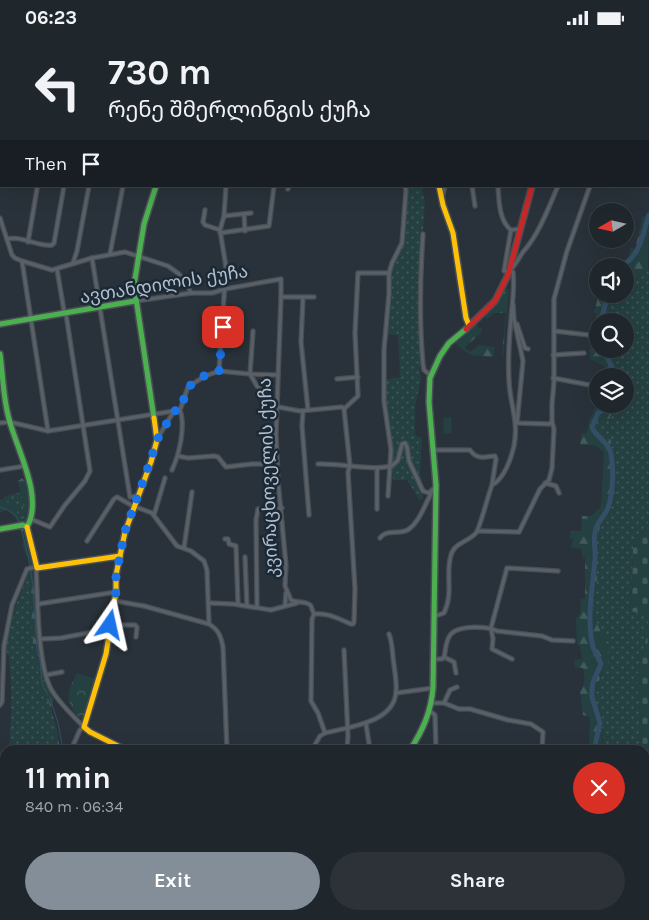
<!DOCTYPE html>
<meta charset="utf-8">
<style>
:root{--surface:#1f262c;--page:#2c3238;--text:#f1f3f6;--muted:#a1a5a9;--line:#3c4348;--accent:#838e99}
body{margin:0;font-family:Karla,"Noto Sans Georgian",sans-serif;background:var(--page);color:var(--text);height:100vh;display:flex;flex-direction:column;font-size:19px;white-space:nowrap}
*{box-sizing:border-box;margin:0}
p{font-size:16px;color:var(--muted)}
.icon{flex:none;width:28px;height:28px;fill:none;stroke:currentColor;stroke-width:2;stroke-linecap:round;stroke-linejoin:round}
.map{position:relative;flex:1;overflow:hidden}
.drawer{position:absolute;left:0px;top:710px;width:650px;height:175px;display:flex;flex-direction:column;background:var(--surface);border-radius:15px 15px 0 0;box-shadow:0 5px 20px #0002,0 0 0 1px var(--line)}
.drawer>*{flex:none}
.top-card{position:absolute;left:0px;top:0px;width:650px;height:152px;box-shadow:0 5px 20px #0002,0 0 0 1px var(--line);background:#1f262c;color:var(--text);overflow:hidden}
.needle{width:32px;rotate:261deg}
.tools{position:absolute;left:589px;top:168px;display:grid;gap:10px}
.tools a{display:grid;place-items:center;width:45px;height:45px;border-radius:50%;background:var(--surface);box-shadow:0 5px 20px #0002,0 0 0 1px var(--line);font-size:25px}
.pin{position:absolute;display:grid;place-items:center;width:42px;height:42px;color:#fff;margin:-21px;border-radius:10px;box-shadow:0 2px 8px #0006}
.me{position:absolute;width:55px;margin:-28px;rotate:11deg;stroke-linejoin:round;filter:drop-shadow(0 0 4px #0008)}
.turn{display:flex;align-items:center;gap:18px;height:105px;padding:0 25px;font-size:22px}
.turn .icon{width:65px;height:65px;stroke-width:2.5}
.turn b{display:block;font-size:35px;line-height:42px}
.then{display:flex;align-items:center;height:48px;padding:0 25px;background:#0003;gap:10px;font-size:19px}
.round{display:grid;place-items:center;flex:none;width:52px;height:52px;border-radius:26px;background:var(--page)}
.headline{display:flex;align-items:center;justify-content:space-between;height:85px;padding:0 25px}
h1{font-size:30px;font-weight:700;line-height:38px}
.button{display:flex;gap:10px;margin-top:auto;padding:10px 25px}
.button a{flex:1;height:58px;border-radius:30px;background:var(--accent);color:#fff;font-size:20px;font-weight:700;line-height:58px;text-align:center}
.button a+a{background:var(--page);color:var(--text)}
.status{display:flex;justify-content:space-between;align-items:center;height:35px;padding:0 25px;background:var(--surface);direction:ltr}
.status svg{height:14px;fill:currentColor}
.map>svg:first-child{display:block}
.grass{fill:url(#grass-dots)}
.forest{fill:url(#forest-firs)}
.cemetery{fill:url(#cemetery-stones)}
.park{fill:url(#park-crowns)}
.garden{fill:#254041}
.lines{fill:none;stroke-linecap:round;stroke-linejoin:round}
.stream{stroke:#334e66;stroke-width:1}
.river{stroke:#334e66;stroke-width:5}
.street-casing{stroke:#484e54;stroke-width:5.5}
.fast-casing{stroke:#484e54;stroke-width:8}
.slow-casing{stroke:#484e54;stroke-width:8}
.jam-casing{stroke:#484e54;stroke-width:8}
.street{stroke:#5a6068;stroke-width:3}
.fast{stroke:#4caf50;stroke-width:5}
.slow{stroke:#ffc107;stroke-width:5}
.jam{stroke:#c62828;stroke-width:5}
.route{stroke:#1a73e8;stroke-width:9;stroke-dasharray:0 16.2}
.labels{text-anchor:middle;dominant-baseline:central;stroke-width:5;stroke-linejoin:round;paint-order:stroke}
.street-label{font-size:18px;fill:#b3bfcc;stroke:#1b2936}
</style>
<div class="status"><b>06:23</b><svg viewBox="0 0 49 12"><path d="M0 12V9h3v3zM5 12V6h3v6zM10 12V3h3v9zM15 12V0h3v12zM26 1h20v11H26zM47 4h2v5h-2z"/></svg></div>
<div class="map">
<svg width="649" height="885" viewBox="0 0 649 885">
<defs>
<pattern id="grass-dots" width="8" height="8" patternUnits="userSpaceOnUse" patternTransform="scale(1.25)"><rect width="8" height="8" fill="#254041"/><path d="M2 2h.1M6 6h.1" fill="none" stroke="#425a5b" stroke-width="1.8" stroke-linecap="round"/></pattern>
<pattern id="forest-firs" width="22" height="20" patternUnits="userSpaceOnUse" patternTransform="scale(1.25)"><rect width="22" height="20" fill="#254041"/><path d="M5 1l3.5 6h-7zM16 11l3.5 6h-7z" fill="#425a5b"/></pattern>
<pattern id="cemetery-stones" width="16" height="16" patternUnits="userSpaceOnUse" patternTransform="scale(1.25)"><rect width="16" height="16" fill="#254041"/><path d="M2 7V4a2 2 0 0 1 4 0v3zM10 15v-3a2 2 0 0 1 4 0v3z" fill="#425a5b"/></pattern>
<pattern id="park-crowns" width="20" height="18" patternUnits="userSpaceOnUse" patternTransform="scale(1.25)"><rect width="20" height="18" fill="#254041"/><path d="M2 6a3 3 0 1 1 6 0M12 15a3 3 0 1 1 6 0" fill="none" stroke="#425a5b"/></pattern>
</defs>
<rect width="100%" height="100%" fill="#29323a"/>
<!-- grass -->
<g class="grass">
<polygon points="409,151 422,151 425,169 420,231 420,332 421,345 415,371 415,400 422,403 420,439 425,456 420,466 407,445 393,445 384,366 385,345 400,342 398,300 386,300 391,230 405,206"/>
<path d="M649,234V487L633,512L631,576L648,581L647,601L637,641L642,702L637,715H602L603,704L602,683L594,662L603,636L607,610L594,582V564L597,545L596,506L601,489L608,481L614,464L617,445L611,406H601L597,404L594,391L598,385H609L615,369H625V341H614L612,320L606,314H625V286H608C611,277 608,268 610,259L625,258L632,259L636,242L648,236Z"/>
<polygon points="21,457 25,480 30,481 31,479 28,487 23,488 15,475 3,465 5,461"/>
<polygon points="27,541 31,548 33,611 41,652 51,673 57,695 53,697 55,715 9,715 11,680 11,651 9,621 5,613 15,573"/>
<polygon points="5,812 5,880 39,880 39,885 0,885 0,815"/>
<polygon points="589,880 639,880 639,885 588,885"/>
</g>
<!-- forest -->
<g class="forest">
<polygon points="649,177 648,236 636,242 634,246 625,240 625,231 598,231 599,226 619,230 624,228 632,220 629,219 631,213 635,214 643,181 645,182"/>
<polygon points="504,254 509,254 503,321 502,320 506,278 494,278 487,284 485,281 497,268"/>
<path d="M599,259H610C608,268 611,277 608,286H598V314H606C613,323 615,329 614,341H606L604,331L590,324L589,314L592,313L590,297L597,279L594,277Z"/>
<path d="M477,288L478,293H482L481,298L465,312L470,317L479,310L495,312L493,322C473,320 468,323 454,306Z"/>
<path d="M602,369H615L609,385H598L594,391L597,404L601,406L603,403L609,401L611,406L617,445L614,464L608,481L601,489L596,506L597,545L594,564V582L607,610L609,623L607,633L603,636L600,643L594,662L602,683V715H585L589,710L590,682L583,680L580,657C585,650 585,641 583,633H575L574,625L582,624L580,612L577,609L576,584L580,578L581,564H585V523H583L581,514L571,513L573,504L569,503L571,496H581L582,481H591L601,472L604,417L594,410H580L582,398H587L589,385L593,378V375L598,370L602,371Z"/>
<path d="M22,443C30,448 33,472 30,481L23,478V467L18,446Z"/>
<polygon points="0,464 13,470 23,488 19,489 14,481 7,475 0,477"/>
<path d="M20,492L25,493C30,517 34,541 36,566C39,599 38,633 54,664L51,673L41,652L33,611L31,548L27,541L29,527L22,510L23,505Z"/>
<polygon points="57,695 60,715 55,715 53,696"/>
<polygon points="545,880 564,880 569,885 547,885"/>
</g>
<!-- cemetery -->
<polygon class="cemetery" points="649,487 649,885 639,885 639,880 645,880 645,715 637,715 642,702 637,641 647,601 648,581 631,576 633,512"/>
<!-- park -->
<path class="park" d="M77,638L97,644L86,682L83,684C78,683 75,679 72,673C65,660 70,651 77,638Z"/>
<!-- garden -->
<g class="garden">
<polygon points="451,382 452,398 444,399 443,383"/>
<polygon points="80,640 95,644 93,652 78,648"/>
</g>
<g class="lines">
<!-- stream -->
<g class="stream">
<path d="M0,472C10,476 16,478 20,488"/>
<polyline points="21,492 30,530 33,552 37,617 40,624 42,649 48,660"/>
<polyline points="50,663 58,688 63,715"/>
<polyline points="84,880 86,883 98,885"/>
</g>
<!-- river -->
<g class="river">
<path d="M622,231C641,219 642,200 649,180"/>
<polyline points="601,286 608,259"/>
<polyline points="603,314 611,330 612,341"/>
<path d="M594,715L600,688L592,662V654L593,647L601,629C599,623 595,618 593,612C586,583 593,552 595,523C596,513 592,505 596,493C599,486 605,480 608,473C613,458 614,435 611,419C609,407 597,404 592,392L598,378L607,373L609,369"/>
<polyline points="556,880 558,885"/>
</g>
<defs>
<g id="street">
<polyline points="298,0 298,1"/>
<polyline points="435,0 435,1"/>
<polyline points="119,1 119,0"/>
<polyline points="132,1 132,0"/>
<polyline points="148,1 148,0"/>
<polyline points="402,1 402,0"/>
<polyline points="503,1 503,0"/>
<polyline points="533,1 533,0"/>
<polyline points="645,1 646,0"/>
<polyline points="0,38 1,38"/>
<polyline points="0,131 1,127"/>
<polyline points="472,151 475,171"/>
<path d="M498,151C499,166 499,186 511,195L520,194"/>
<polyline points="288,154 289,151"/>
<polyline points="442,163 445,151"/>
<polyline points="205,175 203,187 205,190 220,195"/>
<polyline points="244,179 245,196"/>
<polyline points="224,181 251,178"/>
<polyline points="0,183 12,220 15,223 22,226 48,396"/>
<polyline points="220,198 269,191 274,151"/>
<path d="M423,199C420,243 419,286 423,329L424,335L430,340"/>
<path d="M7,204C21,200 37,212 52,210L54,208L64,151"/>
<polyline points="28,207 37,154"/>
<polyline points="110,219 123,151"/>
<polyline points="92,223 130,462 137,461"/>
<polyline points="22,226 52,235 92,223 125,217 168,231 179,239 187,249 191,258"/>
<polyline points="73,228 77,216 89,151"/>
<path d="M509,236C516,230 518,224 523,217C539,199 548,174 558,151"/>
<path d="M281,262L276,399L278,446L286,530L285,551L291,565C297,568 308,566 311,571C312,574 313,577 314,579L312,584L311,666L318,678L325,698"/>
<polyline points="303,263 301,307 308,375"/>
<polyline points="136,266 191,258 212,258 225,254 281,244 281,262 314,262"/>
<polyline points="513,269 514,284 523,326 517,388 549,389 552,387"/>
<polyline points="517,289 525,313 528,314"/>
<polyline points="253,296 250,339 278,340"/>
<polyline points="554,296 589,300"/>
<polyline points="553,320 584,318"/>
<polyline points="219,336 226,232 220,195 224,181 226,151"/>
<polyline points="553,343 595,351"/>
<polyline points="337,344 358,342"/>
<polyline points="344,374 358,361 355,298 358,238 389,238"/>
<polyline points="303,376 302,391 309,480"/>
<polyline points="0,388 10,387 48,396 174,376"/>
<polyline points="157,404 174,376 180,375 188,352 205,341 219,336 250,339 257,351 278,372 300,376 342,372 344,374"/>
<path d="M433,415H470C477,425 484,422 495,421L496,424L492,450"/>
<polyline points="178,421 188,423 214,421 218,422 226,432 252,429 277,429"/>
<path d="M318,429C343,428 367,436 392,431L398,425L402,409L405,408L407,412L409,426L423,456L429,458L436,451"/>
<polyline points="0,435 25,431"/>
<path d="M172,435C179,420 186,391 180,375"/>
<polyline points="545,448 556,451 559,458"/>
<polyline points="388,461 391,415 384,366 384,315 389,259 389,238 392,228 402,208 406,155 405,151"/>
<polyline points="377,474 377,436 378,433"/>
<polyline points="154,480 165,443"/>
<polyline points="33,485 50,492 65,470 85,446 90,436 66,279 64,276 57,234"/>
<polyline points="478,496 519,497 540,454 549,445 552,433 554,394 552,387 552,369 554,347 554,264 567,216 590,151"/>
<path d="M380,503C387,493 400,501 409,494C420,486 425,469 432,457"/>
<polyline points="225,504 228,504 229,509 236,511 238,569"/>
<path d="M87,506L114,464L117,462L133,471L152,478L177,511L191,516L204,526L207,535L209,589C219,595 221,602 223,612L227,715"/>
<polyline points="184,513 192,457"/>
<polyline points="245,522 247,571"/>
<polyline points="115,566 144,571 209,589"/>
<polyline points="209,568 233,569 271,575 297,568"/>
<polyline points="38,569 116,557"/>
<polyline points="285,570 286,558"/>
<polyline points="257,572 256,485 258,474 282,473"/>
<path d="M314,579C327,577 339,584 351,589H353L354,587L355,554L348,437L350,431L344,374"/>
<path d="M435,581L444,578C454,558 445,539 451,520C454,508 468,507 476,498C480,493 488,460 492,450C504,444 511,424 514,411C519,385 510,370 509,346C508,326 509,304 511,284C512,268 515,253 513,237L504,236L511,195"/>
<polyline points="110,590 135,590 137,592 136,602"/>
<polyline points="41,604 61,603 109,594"/>
<polyline points="344,615 348,701 347,715"/>
<polyline points="444,622 454,627 456,638"/>
<path d="M433,624H442L444,622C446,615 445,606 451,599C459,590 487,591 497,596L542,601L552,605L573,606"/>
<polyline points="512,624 492,614 493,604 491,593 507,533 558,536"/>
<polyline points="46,640 62,637"/>
<polyline points="396,658 433,653"/>
<polyline points="432,668 444,668 459,674 470,674 508,685 531,689 543,697 542,715"/>
<polyline points="444,668 450,655 457,652"/>
<path d="M0,670L2,667L4,611L12,570L27,534L36,532C38,564 37,627 51,654C59,668 73,681 84,692L80,695L71,715"/>
<polyline points="431,677 435,680 436,715"/>
<polyline points="366,689 370,715"/>
<path d="M312,715L320,701L325,698C348,692 394,688 396,657C397,647 395,639 394,630C392,619 393,609 389,599"/>
<polyline points="77,880 77,885"/>
<polyline points="163,880 166,885"/>
<polyline points="232,880 234,885"/>
<polyline points="432,880 444,885"/>
<polyline points="242,885 245,880"/>
</g>
<g id="fast">
<polyline points="0,289 135,266"/>
<path d="M0,319C3,341 3,363 9,384C17,415 44,462 27,492"/>
<polyline points="154,383 134,250 144,189 156,151"/>
<polyline points="0,494 23,490 27,492"/>
<path d="M410,715C423,695 431,677 433,653L436,450L429,367L430,343L440,321L449,308L466,294"/>
<polyline points="309,880 309,885"/>
</g>
<g id="slow">
<polyline points="412,0 412,1"/>
<polyline points="439,151 443,170 453,198 466,283 469,290"/>
<polyline points="27,492 37,533 120,521"/>
<polyline points="126,715 90,697 84,692 106,619 116,557 116,540 125,497 151,427 157,405 154,383"/>
</g>
<g id="jam">
<polyline points="175,0 175,1"/>
<polyline points="618,1 619,0"/>
<polyline points="466,294 495,266 508,240 532,151"/>
</g>
</defs>
<!-- street casing -->
<use href="#street" class="street-casing"/>
<!-- fast casing -->
<use href="#fast" class="fast-casing"/>
<!-- slow casing -->
<use href="#slow" class="slow-casing"/>
<!-- jam casing -->
<use href="#jam" class="jam-casing"/>
<!-- street -->
<use href="#street" class="street"/>
<!-- fast -->
<use href="#fast" class="fast"/>
<!-- slow -->
<use href="#slow" class="slow"/>
<!-- jam -->
<use href="#jam" class="jam"/>
</g>
<g class="lines">
<!-- route -->
<polyline class="route" points="110,590 116,557 116,540 125,496 150,427 157,405 174,376 180,375 188,352 204,341 219,336 223,292"/>
</g>
<g class="labels">
<!-- street labels -->
<g class="street-label">
<text transform="translate(164 249) rotate(-9)">ავთანდილის ქუჩა</text>
<text transform="translate(268 443) rotate(-92)">კვირაცხოველის ქუჩა</text>
</g>
</g>
</svg>
<div class="tools">
<a><svg class="needle" viewBox="-14 -14 28 28"><path d="M0-13l5 13h-10z" fill="#e53935"/><path d="M0 13l5-13h-10z" fill="#a1a5a9"/></svg></a>
<a><svg class="icon" aria-label="sound" viewBox="0 0 24 24"><path d="M4 9h4l5-4v14l-5-4H4zM17 9q2 3 0 6"/></svg></a>
<a><svg class="icon" aria-label="search" viewBox="0 0 24 24"><circle cx="10" cy="10" r="6"/><path d="M15 15l6 6"/></svg></a>
<a><svg class="icon" aria-label="layers" viewBox="0 0 24 24"><path d="M12 4l9 5-9 5-9-5zM3 14l9 5 9-5"/></svg></a>
</div>
<div class="pin" style="left:223px;top:292px;background:#d93025"><svg class="icon" aria-label="arrive" viewBox="0 0 24 24"><path d="M6 21V4h12l-3 4 3 4H6"/></svg></div>
<svg class="me" style="left:110px;top:590px" viewBox="-20 -20 40 40"><path d="M0-17L14 15 0 8-14 15z" fill="#1a73e8" stroke="#fff" stroke-width="4"/></svg>
<div class="top-card">
<div class="turn"><svg class="icon" aria-label="left" viewBox="0 0 24 24"><path d="M17 20v-9H6M10 6l-5 5 5 5"/></svg><div><b>730 m</b>რენე შმერლინგის ქუჩა</div></div>
<div class="then">Then<svg class="icon" aria-label="arrive" viewBox="0 0 24 24"><path d="M6 21V4h12l-3 4 3 4H6"/></svg></div>
</div>
<section class="drawer">
<div class="headline"><div><h1>11 min</h1><p>840 m · 06:34</p></div><a class="round" style="background:#d93025;color:#fff"><svg class="icon" aria-label="close" viewBox="0 0 24 24"><path d="M6 6l12 12M18 6L6 18"/></svg></a></div>
<div class="button"><a>Exit</a><a>Share</a></div>
</section>
</div>
